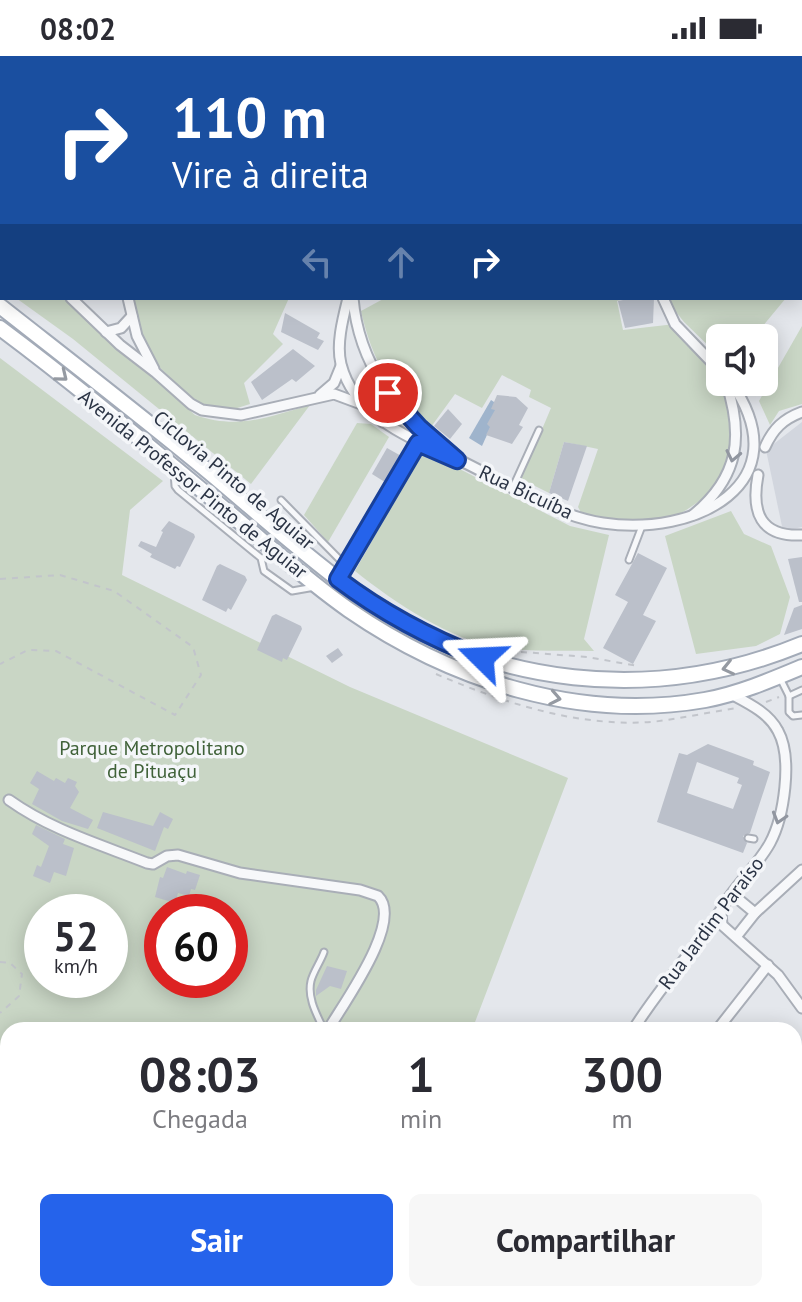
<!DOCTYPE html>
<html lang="pt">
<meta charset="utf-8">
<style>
:root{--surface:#fff;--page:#f7f7f7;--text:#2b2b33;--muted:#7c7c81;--accent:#2563eb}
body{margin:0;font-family:"PT Sans",sans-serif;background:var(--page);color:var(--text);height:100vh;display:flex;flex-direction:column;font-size:30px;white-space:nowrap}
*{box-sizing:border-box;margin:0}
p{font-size:26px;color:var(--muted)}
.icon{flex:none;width:44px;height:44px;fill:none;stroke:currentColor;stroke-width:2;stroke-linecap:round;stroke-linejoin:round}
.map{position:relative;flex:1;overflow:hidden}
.panel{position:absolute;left:0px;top:966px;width:802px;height:280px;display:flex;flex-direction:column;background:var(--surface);border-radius:24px 24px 0 0;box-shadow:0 4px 20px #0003}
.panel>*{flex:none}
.guide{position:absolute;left:0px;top:0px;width:802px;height:244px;box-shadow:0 4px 20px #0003;background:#1a4fa0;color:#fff;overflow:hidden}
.controls{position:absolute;left:706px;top:268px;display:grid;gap:16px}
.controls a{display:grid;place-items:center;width:72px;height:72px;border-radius:12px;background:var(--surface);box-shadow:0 4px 20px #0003;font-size:40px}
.speed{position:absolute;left:24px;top:838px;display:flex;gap:16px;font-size:40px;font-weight:700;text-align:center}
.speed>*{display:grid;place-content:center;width:104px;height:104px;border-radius:50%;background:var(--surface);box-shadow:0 4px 20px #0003;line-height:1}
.speed small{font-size:20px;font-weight:400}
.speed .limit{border:12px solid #d22;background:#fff;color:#111}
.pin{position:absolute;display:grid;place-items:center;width:68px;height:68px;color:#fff;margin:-34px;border:4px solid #fff;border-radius:50%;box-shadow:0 2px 8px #0007}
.me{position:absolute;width:88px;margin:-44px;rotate:291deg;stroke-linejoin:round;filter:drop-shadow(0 0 6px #0008)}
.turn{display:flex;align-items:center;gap:28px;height:168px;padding:0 40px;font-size:36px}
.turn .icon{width:104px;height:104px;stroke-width:2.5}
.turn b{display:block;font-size:56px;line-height:68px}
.lanes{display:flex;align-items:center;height:76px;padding:0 40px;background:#0003;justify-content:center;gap:40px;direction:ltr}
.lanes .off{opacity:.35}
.eta{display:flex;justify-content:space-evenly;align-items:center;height:136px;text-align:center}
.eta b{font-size:48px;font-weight:600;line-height:56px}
.button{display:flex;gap:16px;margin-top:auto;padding:16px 40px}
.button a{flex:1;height:92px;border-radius:12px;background:var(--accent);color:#fff;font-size:32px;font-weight:600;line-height:92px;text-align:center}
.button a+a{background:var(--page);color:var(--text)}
.status{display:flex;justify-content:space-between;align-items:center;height:56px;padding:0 40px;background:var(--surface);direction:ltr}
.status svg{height:22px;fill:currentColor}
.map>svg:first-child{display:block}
.built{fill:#d2d6de}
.green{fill:#c9d6c5;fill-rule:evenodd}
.water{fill:#9fb4cc}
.building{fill:#bbc0ca;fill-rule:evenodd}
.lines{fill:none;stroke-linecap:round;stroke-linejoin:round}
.service-casing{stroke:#a9aeb7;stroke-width:9}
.minor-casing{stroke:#a9aeb7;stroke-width:13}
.primary-casing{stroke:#a3abb8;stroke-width:18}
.path{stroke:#c2c5cb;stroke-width:2;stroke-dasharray:6 6;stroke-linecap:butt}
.service{stroke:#f7f8fa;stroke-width:5}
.minor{stroke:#f7f8fa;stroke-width:9}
.primary{stroke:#fff;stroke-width:14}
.oneway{stroke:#959aa2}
.oneway2{stroke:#9196a0}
.route-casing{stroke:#184099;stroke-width:20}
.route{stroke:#2563eb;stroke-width:14}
.labels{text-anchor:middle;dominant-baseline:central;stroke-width:7;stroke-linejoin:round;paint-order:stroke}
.street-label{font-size:20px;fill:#2b3445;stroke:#f4f6f9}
.park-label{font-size:20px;fill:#3f6138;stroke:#f4f6f9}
</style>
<div class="status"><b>08:02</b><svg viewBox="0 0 49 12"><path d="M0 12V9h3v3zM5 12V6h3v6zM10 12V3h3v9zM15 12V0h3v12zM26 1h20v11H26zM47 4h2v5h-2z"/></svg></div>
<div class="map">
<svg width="802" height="1246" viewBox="0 0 802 1246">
<rect width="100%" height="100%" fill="#e4e7ec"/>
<!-- built -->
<polygon class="built" points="802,366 802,471 783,475 766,394"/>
<!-- green -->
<g class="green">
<polygon points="70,0 208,0 68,2"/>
<polygon points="0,10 2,22 2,232 0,230"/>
<polygon points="800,49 802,49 802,239 800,237"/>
<path d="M16,242H64L195,359C238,374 268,361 310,349L251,428L73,283Z"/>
<polygon points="131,242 289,242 273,278 283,288 244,327 250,348 231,354 199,350 134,286"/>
<path d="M385,242H627L617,245L623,274L675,268C688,287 720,325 728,344C747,394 720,439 675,460C666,464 655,472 646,472C627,474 604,466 585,464L578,451L598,393L564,386L549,437L521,423L551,352L529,341L531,334L502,319L482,352L455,338L431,371C391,334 373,308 361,255Z"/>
<polygon points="665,242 786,242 753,282 720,282 720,301 684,266"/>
<polygon points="802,270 802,348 779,355 770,369 759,345"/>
<path d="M0,302L163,425L130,454L122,519L350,631L568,722L472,974H8V1238H637L646,1246H0ZM42,856H110V924H42ZM162,856H230V924H162Z"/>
<polygon points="357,367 371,368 389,381 328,486 304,459"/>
<path d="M423,394L570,470L609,479L584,583L594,595C564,594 532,596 502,592C451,585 394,546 355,515Z"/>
<polygon points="731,455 744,478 771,490 790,541 780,578 756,590 696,598 665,480"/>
</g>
<!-- water -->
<g class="water">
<polygon points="491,344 500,350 482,390 469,382"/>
<polygon points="223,1238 255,1238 257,1246 225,1246"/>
</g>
<!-- building -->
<g class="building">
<polygon points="633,242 654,242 653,267 625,272 618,245"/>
<polygon points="285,257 320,277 317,282 324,285 318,294 281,276"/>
<polygon points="293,293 315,310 296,326 292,323 262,344 251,326"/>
<polygon points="764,300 778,312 764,326"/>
<polygon points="497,339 516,341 528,352 519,369 523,371 512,388 486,379 490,371 487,368 495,354 491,353"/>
<polygon points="448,353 462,368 450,383 434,370"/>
<polygon points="564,386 587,390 568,445 549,437"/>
<polygon points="387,392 403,401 388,428 372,418"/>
<polygon points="169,465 194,478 195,481 180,511 177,510 175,513 150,501 152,498 138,490 141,485 156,491 163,476 161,475"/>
<polygon points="638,497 667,512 643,559 656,565 633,608 603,592 628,546 615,539"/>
<polygon points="802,501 802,546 799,546 788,503"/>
<polygon points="220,508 245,520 247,524 231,554 228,552 226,556 202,544 217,510"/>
<polygon points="802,549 802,573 784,579 794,552"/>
<polygon points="276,558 301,570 302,573 287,604 283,602 282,606 257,594 272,560"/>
<polygon points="338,592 343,599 332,607 326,600"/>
<path d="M708,688L754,705L753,709L770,716L750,777L743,780L747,787L743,797L657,766L679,697L687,699ZM697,706L739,722L737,727L742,729L733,753L687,737Z"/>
<polygon points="37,715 54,725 56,722 65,727 68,722 77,726 75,730 79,736 70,752 93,764 88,773 62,765 32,748 39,733 30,727"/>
<polygon points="103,756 153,770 160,756 173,763 168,773 164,771 155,795 97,772"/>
<polygon points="36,769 65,783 63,788 74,792 66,820 54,816 50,827 33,820 37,809 41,811 49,790 32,778"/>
<polygon points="167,811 186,818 187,815 200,819 195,834 191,833 189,840 178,837 175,847 155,841 160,821 163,822"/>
<polygon points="327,910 347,915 341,933 330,930 316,940 316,934"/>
</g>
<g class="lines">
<defs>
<g id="service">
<polyline points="728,0 729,2"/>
<polyline points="783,0 784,2"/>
<polyline points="174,416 175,430 178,434 261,502 264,515 292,535 315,531"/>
<polyline points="513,431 539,374"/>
<polyline points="281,444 345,509"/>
<polyline points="629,504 642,470"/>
<polyline points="339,522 418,387"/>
<polyline points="780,622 789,640 802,634"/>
<polyline points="789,640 789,656 793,660 802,659"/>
<polyline points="748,782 754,783"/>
<path d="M324,896C321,905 313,916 311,925C307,942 317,959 324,974"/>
</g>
<g id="minor">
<polyline points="265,0 265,2"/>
<polyline points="362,0 362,2"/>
<polyline points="433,2 434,0"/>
<polyline points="800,39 802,39"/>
<polyline points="71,242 120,289 155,316 191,348 202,354 241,359 334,338 361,348"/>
<polyline points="128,242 137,280 154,313"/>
<path d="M348,242C343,262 336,288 341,308C355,363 413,383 459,404C506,426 551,459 603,467C694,481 802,429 731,326"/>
<path d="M353,242C359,310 396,355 448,397"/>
<polyline points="663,242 675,268 720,315"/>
<polyline points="106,276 121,272 132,260"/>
<polyline points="320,339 334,327 341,310"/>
<polyline points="383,366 395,361 400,350"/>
<path d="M765,391C773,373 783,363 802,356"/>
<path d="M758,419C751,456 760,481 802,479"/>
<path d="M693,459C739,421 744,381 726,326"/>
<path d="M9,744C51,774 99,788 147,807L153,808L167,800L178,799L240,817L360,834L378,840C404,865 343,948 328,974"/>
<polyline points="732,838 755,857"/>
<polyline points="721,856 722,869 778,919 802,952"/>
<polyline points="736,881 755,857 802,814"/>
<path d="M633,974C661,929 698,890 726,846C739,825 758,809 770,787C784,761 793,702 778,675C769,657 748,647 731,638"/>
<polyline points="717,974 768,909"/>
<polyline points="794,1132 802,1125"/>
<polyline points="794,1204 802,1196"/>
<polyline points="642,1238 651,1246"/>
<polyline points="679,1246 687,1238"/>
<polyline points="752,1246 760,1238"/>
</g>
<g id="primary">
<path d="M0,250C70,305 140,359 209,416C258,457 306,501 359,539C489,632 654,649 802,588"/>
<path d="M0,272C78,330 152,393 227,455C267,488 306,524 349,554C452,625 580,666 705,644C738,638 771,624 802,611"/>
</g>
</defs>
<!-- service casing -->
<use href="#service" class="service-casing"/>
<!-- minor casing -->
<use href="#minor" class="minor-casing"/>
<!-- primary casing -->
<use href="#primary" class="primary-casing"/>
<!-- path -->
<g class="path">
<polyline points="0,523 60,519 114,535 193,591 201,619 175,659 56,595 28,594 0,608"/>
<polyline points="509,595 587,601 638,610"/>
<path d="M436,618C504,647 577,671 651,666C680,663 709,656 737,652"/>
<polyline points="766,646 779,641"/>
<polyline points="0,906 10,907 22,918 19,940 0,957"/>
<polyline points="186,1238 189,1246"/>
<polyline points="289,1238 291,1246"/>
</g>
<!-- service -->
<use href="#service" class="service"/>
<!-- minor -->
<use href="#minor" class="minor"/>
<!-- primary -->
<use href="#primary" class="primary"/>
</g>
<!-- one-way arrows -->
<defs><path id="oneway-chevron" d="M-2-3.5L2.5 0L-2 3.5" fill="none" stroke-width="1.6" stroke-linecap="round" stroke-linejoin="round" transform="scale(2)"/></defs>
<g class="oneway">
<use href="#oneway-chevron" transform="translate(62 320) rotate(39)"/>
<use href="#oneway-chevron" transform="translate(728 612) rotate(167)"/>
<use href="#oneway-chevron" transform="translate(555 642) rotate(11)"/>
</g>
<g class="oneway2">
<use href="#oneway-chevron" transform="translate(733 400) rotate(102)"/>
<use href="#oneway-chevron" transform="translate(779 762) rotate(107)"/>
</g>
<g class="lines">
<defs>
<path id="route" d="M388,337L419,371L457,404L418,387L338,523C383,557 430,582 482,602"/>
</defs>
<!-- route casing -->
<use href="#route" class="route-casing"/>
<!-- route -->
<use href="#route" class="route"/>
</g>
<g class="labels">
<!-- street labels -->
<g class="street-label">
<text transform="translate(234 424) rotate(40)">Ciclovia Pinto de Aguiar</text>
<text transform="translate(193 428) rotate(39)">Avenida Professor Pinto de Aguiar</text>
<text transform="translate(526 436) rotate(25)">Rua Bicuíba</text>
<text transform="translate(711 867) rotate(-53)">Rua Jardim Paraíso</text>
</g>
<!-- park labels -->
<g class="park-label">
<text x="152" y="692">Parque Metropolitano<tspan x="152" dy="23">de Pituaçu</tspan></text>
</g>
</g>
</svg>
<div class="controls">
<a><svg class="icon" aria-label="sound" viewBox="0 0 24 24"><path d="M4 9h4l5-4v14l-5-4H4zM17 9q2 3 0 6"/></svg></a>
</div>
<div class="speed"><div>52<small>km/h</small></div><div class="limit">60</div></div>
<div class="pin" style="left:388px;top:337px;background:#d93025"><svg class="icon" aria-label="arrive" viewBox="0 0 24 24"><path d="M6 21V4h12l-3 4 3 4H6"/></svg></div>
<svg class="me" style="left:482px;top:602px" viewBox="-20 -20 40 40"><path d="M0-17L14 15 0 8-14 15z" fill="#2563eb" stroke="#fff" stroke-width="4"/></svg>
<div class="guide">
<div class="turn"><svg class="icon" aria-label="right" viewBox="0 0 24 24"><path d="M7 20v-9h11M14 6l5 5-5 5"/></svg><div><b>110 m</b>Vire à direita</div></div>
<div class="lanes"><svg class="icon off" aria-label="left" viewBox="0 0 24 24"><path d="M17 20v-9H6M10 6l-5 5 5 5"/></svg><svg class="icon off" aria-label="ahead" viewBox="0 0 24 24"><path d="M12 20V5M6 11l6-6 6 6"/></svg><svg class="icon" aria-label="right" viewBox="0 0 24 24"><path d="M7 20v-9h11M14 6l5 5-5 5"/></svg></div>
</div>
<section class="panel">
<div class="eta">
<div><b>08:03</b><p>Chegada</p></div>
<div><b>1</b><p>min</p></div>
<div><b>300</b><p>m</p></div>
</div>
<div class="button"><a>Sair</a><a>Compartilhar</a></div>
</section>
</div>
